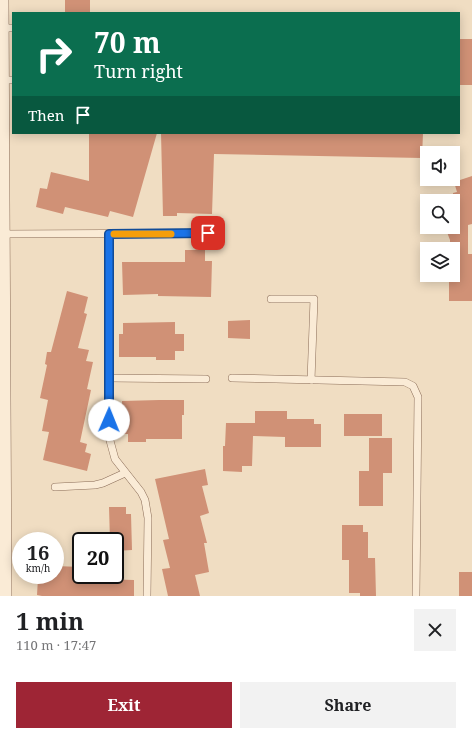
<!DOCTYPE html>
<meta charset="utf-8">
<style>
:root{--surface:#fff;--page:#f2f2f2;--text:#202124;--muted:#757577;--accent:#9e2535}
body{margin:0;font-family:"Noto Serif",serif;background:var(--page);color:var(--text);height:100vh;display:flex;flex-direction:column;font-size:15px;white-space:nowrap}
*{box-sizing:border-box;margin:0}
p{font-size:13px;color:var(--muted)}
.icon{flex:none;width:22px;height:22px;fill:none;stroke:currentColor;stroke-width:2;stroke-linecap:round;stroke-linejoin:round}
.map{position:relative;height:596px;overflow:hidden}
.details{display:flex;flex-direction:column;background:var(--surface);flex:1}
.details>*{flex:none}
.hud{position:absolute;left:12px;top:12px;width:448px;height:122px;border-radius:0px;box-shadow:0 2px 10px #0003;background:#0b6e4f;color:#fff;overflow:hidden}
.tools{position:absolute;left:420px;top:146px;display:grid;gap:8px}
.tools a{display:grid;place-items:center;width:40px;height:40px;border-radius:0px;background:var(--surface);box-shadow:0 2px 10px #0003;font-size:20px}
.speed{position:absolute;left:12px;top:532px;display:flex;gap:8px;font-size:20px;font-weight:700;text-align:center}
.speed>*{display:grid;place-content:center;width:52px;height:52px;border-radius:50%;background:var(--surface);box-shadow:0 2px 10px #0003;line-height:1}
.speed small{font-size:10px;font-weight:400}
.speed .limit{border:2px solid #111;border-radius:6px;background:#fff;color:#111}
.pin{position:absolute;display:grid;place-items:center;width:34px;height:34px;color:#fff;margin:-17px;border-radius:8px;box-shadow:0 2px 6px #0006}
.me{position:absolute;width:44px;margin:-22px;rotate:1deg;stroke-linejoin:round;filter:drop-shadow(0 0 3px #0008)}
.turn{display:flex;align-items:center;gap:14px;height:84px;padding:0 16px;font-size:18px}
.turn .icon{width:52px;height:52px;stroke-width:2.5}
.turn b{display:block;font-size:28px;line-height:34px}
.then{display:flex;align-items:center;height:38px;padding:0 16px;background:#0003;gap:8px;font-size:15px}
.round{display:grid;place-items:center;flex:none;width:42px;height:42px;border-radius:0px;background:var(--page)}
.head{display:flex;align-items:center;justify-content:space-between;height:68px;padding:0 16px}
h1{font-size:24px;font-weight:700;line-height:30px}
.action{display:flex;gap:8px;margin-top:auto;padding:8px 16px}
.action a{flex:1;height:46px;border-radius:0px;background:var(--accent);color:#fff;font-size:16px;font-weight:700;line-height:46px;text-align:center}
.action a+a{background:var(--page);color:var(--text)}
.map>svg:first-child{display:block}
.building{fill:#d09176}
.lines{fill:none;stroke-linecap:round;stroke-linejoin:round}
.service-casing{stroke:#8b6d58;stroke-width:8}
.tertiary-casing{stroke:#8b6d58;stroke-width:18}
.service{stroke:#faebd6;stroke-width:7}
.tertiary{stroke:#faebd6;stroke-width:17}
.route-casing{stroke:#114b97;stroke-width:10}
.route{stroke:#1a73e8;stroke-width:7}
.slow{stroke:#f59e0b;stroke-width:7}
</style>
<div class="map">
<svg width="472" height="596" viewBox="0 0 472 596">
<rect width="100%" height="100%" fill="#f0ddc2"/>
<!-- building -->
<g class="building">
<rect x="65" y="0" width="25" height="13"/>
<rect x="459" y="39" width="13" height="46"/>
<polygon points="89,133 157,133 133,217 110,211 108,217 65,207 63,214 36,207 40,188 47,189 51,172 89,181"/>
<polygon points="161,133 423,133 422,158 214,154 212,214 177,213 177,216 163,216"/>
<polygon points="472,176 472,224 468,225 468,254 472,254 472,301 449,301 449,275 453,275 453,249 450,249 450,240 445,227 453,227 453,193 457,192 454,182"/>
<polygon points="185,250 205,250 205,261 212,261 211,297 158,296 158,294 123,295 122,262 185,262"/>
<polygon points="67,291 88,297 84,313 87,314 78,348 89,350 86,361 93,362 87,389 91,390 80,442 87,444 85,452 91,454 87,471 43,460 49,432 42,431 48,400 40,398 47,365 45,364 47,352 51,352"/>
<polygon points="250,320 250,339 228,338 228,321"/>
<polygon points="175,322 175,334 184,334 184,351 175,351 175,360 156,360 156,357 119,357 119,334 123,334 123,323"/>
<polygon points="159,400 184,400 184,415 182,415 182,439 146,439 146,442 128,442 128,434 122,434 122,401"/>
<polygon points="255,411 287,411 287,419 314,419 314,424 321,424 321,447 285,447 285,437 253,436 252,466 242,466 242,472 223,471 223,446 225,446 226,423 255,423"/>
<rect x="344" y="414" width="38" height="22"/>
<polygon points="369,438 392,438 392,473 383,473 383,506 359,506 359,471 369,471"/>
<polygon points="205,469 208,485 202,486 209,513 200,516 207,543 204,543 209,572 195,575 200,596 168,596 162,569 170,568 163,540 169,539 155,479"/>
<polygon points="109,507 126,507 126,514 131,514 132,550 115,551 115,541 110,541"/>
<polygon points="342,525 363,525 363,532 368,532 368,558 375,558 376,596 360,596 360,593 349,593 349,560 342,560"/>
<polygon points="55,566 81,567 81,575 98,575 98,579 134,580 134,596 42,596 37,595 38,578 43,578 43,575 55,575"/>
<rect x="459" y="572" width="13" height="24"/>
</g>
<g class="lines">
<defs>
<g id="service">
<polyline points="1,28 13,28"/>
<polyline points="1,80 13,80"/>
<polyline points="2,234 208,233"/>
<polyline points="109,234 109,437 115,459 141,492 145,500 148,518 147,596"/>
<polyline points="271,299 314,299 311,380"/>
<polyline points="109,378 206,379"/>
<polyline points="232,378 405,382 413,386 418,397 416,596"/>
<polyline points="55,487 95,485 103,483 125,473"/>
</g>
<polyline id="tertiary" points="0,0 3,596"/>
</defs>
<!-- service casing -->
<use href="#service" class="service-casing"/>
<!-- tertiary casing -->
<use href="#tertiary" class="tertiary-casing"/>
<!-- service -->
<use href="#service" class="service"/>
<!-- tertiary -->
<use href="#tertiary" class="tertiary"/>
</g>
<g class="lines">
<defs>
<polyline id="route" points="109,420 109,234 208,233"/>
</defs>
<!-- route casing -->
<use href="#route" class="route-casing"/>
<!-- route -->
<use href="#route" class="route"/>
<!-- slow -->
<polyline class="slow" points="114,234 171,234"/>
</g>
</svg>
<div class="tools">
<a><svg class="icon" aria-label="sound" viewBox="0 0 24 24"><path d="M4 9h4l5-4v14l-5-4H4zM17 9q2 3 0 6"/></svg></a>
<a><svg class="icon" aria-label="search" viewBox="0 0 24 24"><circle cx="10" cy="10" r="6"/><path d="M15 15l6 6"/></svg></a>
<a><svg class="icon" aria-label="layers" viewBox="0 0 24 24"><path d="M12 4l9 5-9 5-9-5zM3 14l9 5 9-5"/></svg></a>
</div>
<div class="speed"><div>16<small>km/h</small></div><div class="limit">20</div></div>
<div class="pin" style="left:208px;top:233px;background:#d93025"><svg class="icon" aria-label="arrive" viewBox="0 0 24 24"><path d="M6 21V4h12l-3 4 3 4H6"/></svg></div>
<svg class="me" style="left:109px;top:420px" viewBox="-20 -20 40 40"><circle r="19" fill="#fff"/><path d="M0-13L10 11 0 6-10 11z" fill="#1a73e8"/></svg>
<div class="hud">
<div class="turn"><svg class="icon" aria-label="right" viewBox="0 0 24 24"><path d="M7 20v-9h11M14 6l5 5-5 5"/></svg><div><b>70 m</b>Turn right</div></div>
<div class="then">Then<svg class="icon" aria-label="arrive" viewBox="0 0 24 24"><path d="M6 21V4h12l-3 4 3 4H6"/></svg></div>
</div>
</div>
<section class="details">
<div class="head"><div><h1>1 min</h1><p>110 m · 17:47</p></div><a class="round"><svg class="icon" aria-label="close" viewBox="0 0 24 24"><path d="M6 6l12 12M18 6L6 18"/></svg></a></div>
<div class="action"><a>Exit</a><a>Share</a></div>
</section>
